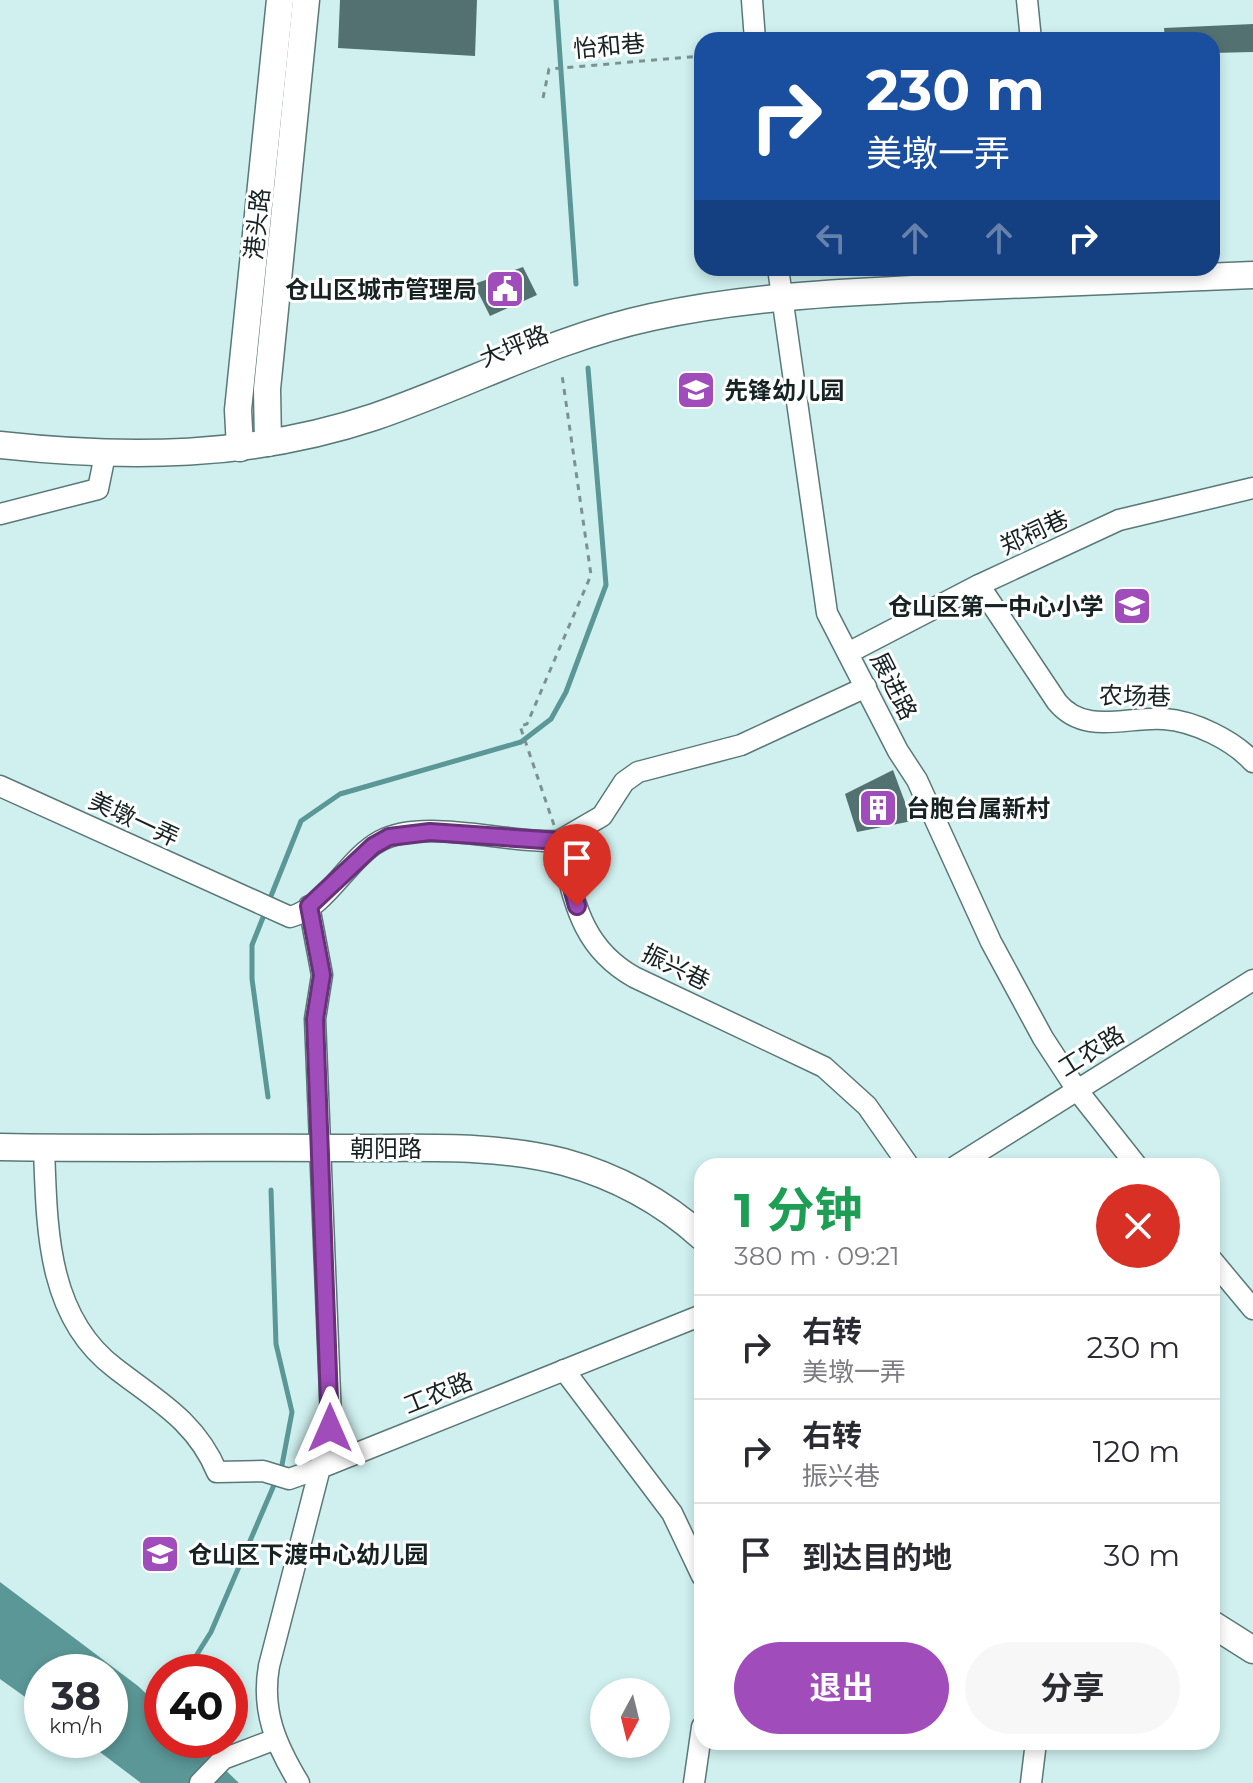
<!DOCTYPE html>
<html lang="zh">
<meta charset="utf-8">
<style>
:root{--surface:#fff;--page:#f7f7f7;--text:#2b2b33;--muted:#7c7c81;--line:#e1e1e2;--accent:#a04cbb}
body{margin:0;font-family:Montserrat,"Noto Sans SC",sans-serif;background:var(--page);color:var(--text);height:100vh;display:flex;flex-direction:column;font-size:30px;white-space:nowrap}
*{box-sizing:border-box;margin:0}
p{font-size:26px;color:var(--muted)}
.icon{flex:none;width:44px;height:44px;fill:none;stroke:currentColor;stroke-width:2;stroke-linecap:round;stroke-linejoin:round}
.map{position:relative;flex:1;overflow:hidden}
.side{position:absolute;left:694px;top:1158px;width:526px;height:592px;display:flex;flex-direction:column;background:var(--surface);border-radius:24px;box-shadow:0 4px 12px #0003}
.side>*{flex:none}
.hud{position:absolute;left:694px;top:32px;width:526px;height:244px;border-radius:24px;box-shadow:0 4px 12px #0003;background:#1a4fa0;color:#fff;overflow:hidden}
.needle{width:52px;rotate:187deg}
.fabs{position:absolute;left:590px;top:1678px;display:grid;gap:16px}
.fabs a{display:grid;place-items:center;width:80px;height:80px;border-radius:50%;background:var(--surface);box-shadow:0 4px 12px #0003;font-size:40px}
.speed{position:absolute;left:24px;top:1654px;display:flex;gap:16px;font-size:40px;font-weight:700;text-align:center}
.speed>*{display:grid;place-content:center;width:104px;height:104px;border-radius:50%;background:var(--surface);box-shadow:0 4px 12px #0003;line-height:1}
.speed small{font-size:20px;font-weight:400}
.speed .limit{border:12px solid #d22;background:#fff;color:#111}
.pin{position:absolute;display:grid;place-items:center;width:68px;height:68px;color:#fff;margin:-82px -34px;border-radius:50% 50% 50% 0;rotate:-45deg;box-shadow:0 0 8px #0007}
.pin .icon{rotate:45deg}
.me{position:absolute;width:88px;margin:-44px;rotate:0deg;stroke-linejoin:round;filter:drop-shadow(0 0 6px #0008)}
.turn{display:flex;align-items:center;gap:28px;height:168px;padding:0 40px;font-size:36px}
.turn .icon{width:104px;height:104px;stroke-width:2.5}
.turn b{display:block;font-size:56px;line-height:68px}
.lanes{display:flex;align-items:center;height:76px;padding:0 40px;background:#0003;justify-content:center;gap:40px;direction:ltr}
.lanes .off{opacity:.35}
.round{display:grid;place-items:center;flex:none;width:84px;height:84px;border-radius:42px;background:var(--page)}
.summary{display:flex;align-items:center;justify-content:space-between;height:136px;padding:0 40px}
h1{font-size:48px;font-weight:700;line-height:60px;color:#1e9e55}
.primary-button{display:flex;gap:16px;margin-top:auto;padding:16px 40px}
.primary-button a{flex:1;height:92px;border-radius:48px;background:var(--accent);color:#fff;font-size:32px;font-weight:700;line-height:92px;text-align:center}
.primary-button a+a{background:var(--page);color:var(--text)}
ul{padding:0;list-style:none}
li{display:flex;align-items:center;gap:24px;height:104px;padding:0 40px;border-top:2px solid var(--line)}
li div{flex:1}
li b{display:block;font-size:30px}
li em{font-style:normal}
.map>svg:first-child{display:block}
.water{fill:#5a9796}
.lines{fill:none;stroke-linecap:round;stroke-linejoin:round}
.stream{stroke:#5a9796;stroke-width:5}
.building{fill:#547171}
.minor-casing{stroke:#5a7877;stroke-width:23}
.major-casing{stroke:#5a7877;stroke-width:29}
.path{stroke:#7b9291;stroke-width:3;stroke-dasharray:6 6;stroke-linecap:butt}
.minor{stroke:#fff;stroke-width:20}
.major{stroke:#fff;stroke-width:26}
.route-casing{stroke:#68317a;stroke-width:20}
.route{stroke:#a04cbb;stroke-width:14}
.labels{text-anchor:middle;dominant-baseline:central;stroke-width:6;stroke-linejoin:round;paint-order:stroke}
.street-label{font-size:24px;fill:#172323;stroke:#fff}
.poi-label{font-size:24px;font-weight:bold;fill:#172323;stroke:#fff;text-anchor:start}
</style>
<div class="map">
<svg width="1253" height="1783" viewBox="0 0 1253 1783">
<rect width="100%" height="100%" fill="#cff0ef"/>
<!-- water -->
<polygon class="water" points="0,1582 138,1686 162,1709 162,1740 194,1740 239,1783 141,1783 84,1740 110,1740 110,1672 42,1672 42,1709 0,1679"/>
<g class="lines">
<!-- stream -->
<g class="stream">
<polyline points="556,0 576,284"/>
<polyline points="269,901 301,821 340,794 521,742 551,719 566,692 606,585 588,368"/>
<polyline points="266,910 252,945 252,979 268,1097"/>
<polyline points="271,1190 276,1344 292,1412 282,1465"/>
<polyline points="186,1672 211,1632 274,1485"/>
</g>
</g>
<!-- building -->
<g class="building">
<polygon points="340,0 477,0 475,56 338,48"/>
<polygon points="1253,24 1253,52 1212,53 1212,40 1165,40 1164,28"/>
<polygon points="523,267 537,295 490,316 474,284"/>
<polygon points="893,770 912,821 857,832 845,794"/>
</g>
<g class="lines">
<defs>
<g id="minor">
<polyline points="752,0 755,40"/>
<polyline points="1027,0 1031,40"/>
<polyline points="778,268 827,613 898,751 917,780 991,942 1043,1038 1077,1090 1137,1166"/>
<polyline points="0,514 98,489 105,455"/>
<path d="M979,585L1057,702C1085,736 1127,716 1164,719C1194,721 1233,740 1253,762"/>
<polyline points="848,653 979,585 1119,520 1253,488"/>
<path d="M866,687L741,745L638,772L624,782L602,816L559,841C574,898 579,946 634,977L824,1067L867,1106L909,1166"/>
<path d="M0,786L290,917C327,907 347,859 380,841C424,817 508,844 559,841"/>
<path d="M44,1148C47,1226 46,1316 115,1368C156,1400 196,1421 217,1472L263,1471L289,1479L320,1468L331,1419L315,1019L322,975L309,906"/>
<polyline points="956,1166 1253,980"/>
<polyline points="1212,1260 1253,1309"/>
<polyline points="564,1370 672,1513 702,1576"/>
<polyline points="200,1783 223,1759 276,1739"/>
<path d="M299,1783C276,1745 261,1711 269,1666L320,1468L702,1315"/>
<polyline points="694,1783 702,1727"/>
<polyline points="1031,1783 1036,1742"/>
</g>
<g id="major">
<polyline points="268,443 267,389 306,0"/>
<path d="M0,445C128,459 251,458 374,417C468,385 554,338 652,317C753,295 854,292 958,287C1056,283 1155,279 1253,275"/>
<polyline points="240,448 238,410 280,0"/>
<path d="M0,1147C120,1149 239,1147 359,1148C427,1148 498,1145 564,1162C615,1176 663,1202 702,1237"/>
<polyline points="1212,1624 1253,1650"/>
</g>
</defs>
<!-- minor casing -->
<use href="#minor" class="minor-casing"/>
<!-- major casing -->
<use href="#major" class="major-casing"/>
<!-- path -->
<g class="path">
<polyline points="543,98 549,69 702,56"/>
<polyline points="554,825 520,726 527,724 591,575 562,375"/>
</g>
<!-- minor -->
<use href="#minor" class="minor"/>
<!-- major -->
<use href="#major" class="major"/>
</g>
<g class="lines">
<defs>
<polyline id="route" points="330,1428 315,1019 322,975 309,906 373,846 389,837 430,832 559,841 577,906"/>
</defs>
<!-- route casing -->
<use href="#route" class="route-casing"/>
<!-- route -->
<use href="#route" class="route"/>
</g>
<!-- icons -->
<defs>
<symbol id="civic-square" viewBox="-11 -11 22 22"><rect x="-9" y="-9" width="18" height="18" rx="4" fill="#a04cbb" stroke="#fff"/><path d="M-.6-6.5H3V-4.5H.6V-3L4-1V1h2V6H-6V1h2V-1L-.6-3ZM-1.2 2.5V6h2.4V2.5Z" fill="#fff"/></symbol>
<symbol id="school-square" viewBox="-11 -11 22 22"><rect x="-9" y="-9" width="18" height="18" rx="4" fill="#a04cbb" stroke="#fff"/><path d="M0-5L7-2L0 1L-7-2ZM-4 1L0 2.5L4 1V4Q0 6-4 4Z" fill="#fff"/></symbol>
<symbol id="building-square" viewBox="-11 -11 22 22"><rect x="-9" y="-9" width="18" height="18" rx="4" fill="#a04cbb" stroke="#fff"/><path d="M-4-6H4V6H1V3H-1V6H-4ZM-2.5-4.3h1.7v1.8h-1.7ZM.8-4.3h1.7v1.8H.8ZM-2.5-1h1.7V.8h-1.7ZM.8-1h1.7V.8H.8Z" fill="#fff"/></symbol>
</defs>
<g fill-rule="evenodd">
<use href="#civic-square" x="483" y="267" width="44" height="44"/>
<use href="#school-square" x="674" y="368" width="44" height="44"/>
<use href="#school-square" x="1110" y="584" width="44" height="44"/>
<use href="#building-square" x="856" y="786" width="44" height="44"/>
<use href="#school-square" x="138" y="1532" width="44" height="44"/>
</g>
<g class="labels">
<!-- street labels -->
<g class="street-label">
<text transform="translate(609 46) rotate(-5)">怡和巷</text>
<text transform="translate(257 224) rotate(-84)">港头路</text>
<text transform="translate(514 346) rotate(-22)">大坪路</text>
<text transform="translate(1034 532) rotate(-25)">郑祠巷</text>
<text transform="translate(894 686) rotate(63)">展进路</text>
<text transform="translate(1135 696) rotate(1)">农场巷</text>
<text transform="translate(134 819) rotate(25)">美墩一弄</text>
<text transform="translate(676 967) rotate(26)">振兴巷</text>
<text transform="translate(1091 1051) rotate(-32)">工农路</text>
<text x="386" y="1148">朝阳路</text>
<text transform="translate(438 1393) rotate(-22)">工农路</text>
</g>
<!-- poi labels -->
<g class="poi-label">
<text x="477" y="289" text-anchor="end">仓山区城市管理局</text>
<text x="724" y="390">先锋幼儿园</text>
<text x="1104" y="606" text-anchor="end">仓山区第一中心小学</text>
<text x="906" y="808">台胞台属新村</text>
<text x="188" y="1554">仓山区下渡中心幼儿园</text>
</g>
</g>
</svg>
<div class="fabs">
<a><svg class="needle" viewBox="-14 -14 28 28"><path d="M0-13l5 13h-10z" fill="#e53935"/><path d="M0 13l5-13h-10z" fill="#7c7c81"/></svg></a>
</div>
<div class="speed"><div>38<small>km/h</small></div><div class="limit">40</div></div>
<div class="pin" style="left:577px;top:906px;background:#d93025"><svg class="icon" aria-label="arrive" viewBox="0 0 24 24"><path d="M6 21V4h12l-3 4 3 4H6"/></svg></div>
<svg class="me" style="left:330px;top:1428px" viewBox="-20 -20 40 40"><path d="M0-17L14 15 0 8-14 15z" fill="#a04cbb" stroke="#fff" stroke-width="4"/></svg>
<div class="hud">
<div class="turn"><svg class="icon" aria-label="right" viewBox="0 0 24 24"><path d="M7 20v-9h11M14 6l5 5-5 5"/></svg><div><b>230 m</b>美墩一弄</div></div>
<div class="lanes"><svg class="icon off" aria-label="left" viewBox="0 0 24 24"><path d="M17 20v-9H6M10 6l-5 5 5 5"/></svg><svg class="icon off" aria-label="ahead" viewBox="0 0 24 24"><path d="M12 20V5M6 11l6-6 6 6"/></svg><svg class="icon off" aria-label="ahead" viewBox="0 0 24 24"><path d="M12 20V5M6 11l6-6 6 6"/></svg><svg class="icon" aria-label="right" viewBox="0 0 24 24"><path d="M7 20v-9h11M14 6l5 5-5 5"/></svg></div>
</div>
<section class="side">
<div class="summary"><div><h1>1 分钟</h1><p>380 m · 09:21</p></div><a class="round" style="background:#d93025;color:#fff"><svg class="icon" aria-label="close" viewBox="0 0 24 24"><path d="M6 6l12 12M18 6L6 18"/></svg></a></div>
<ul>
<li><svg class="icon" aria-label="right" viewBox="0 0 24 24"><path d="M7 20v-9h11M14 6l5 5-5 5"/></svg><div><b>右转</b><p>美墩一弄</p></div><em>230 m</em></li>
<li><svg class="icon" aria-label="right" viewBox="0 0 24 24"><path d="M7 20v-9h11M14 6l5 5-5 5"/></svg><div><b>右转</b><p>振兴巷</p></div><em>120 m</em></li>
<li><svg class="icon" aria-label="arrive" viewBox="0 0 24 24"><path d="M6 21V4h12l-3 4 3 4H6"/></svg><div><b>到达目的地</b></div><em>30 m</em></li>
</ul>
<div class="primary-button"><a>退出</a><a>分享</a></div>
</section>
</div>
